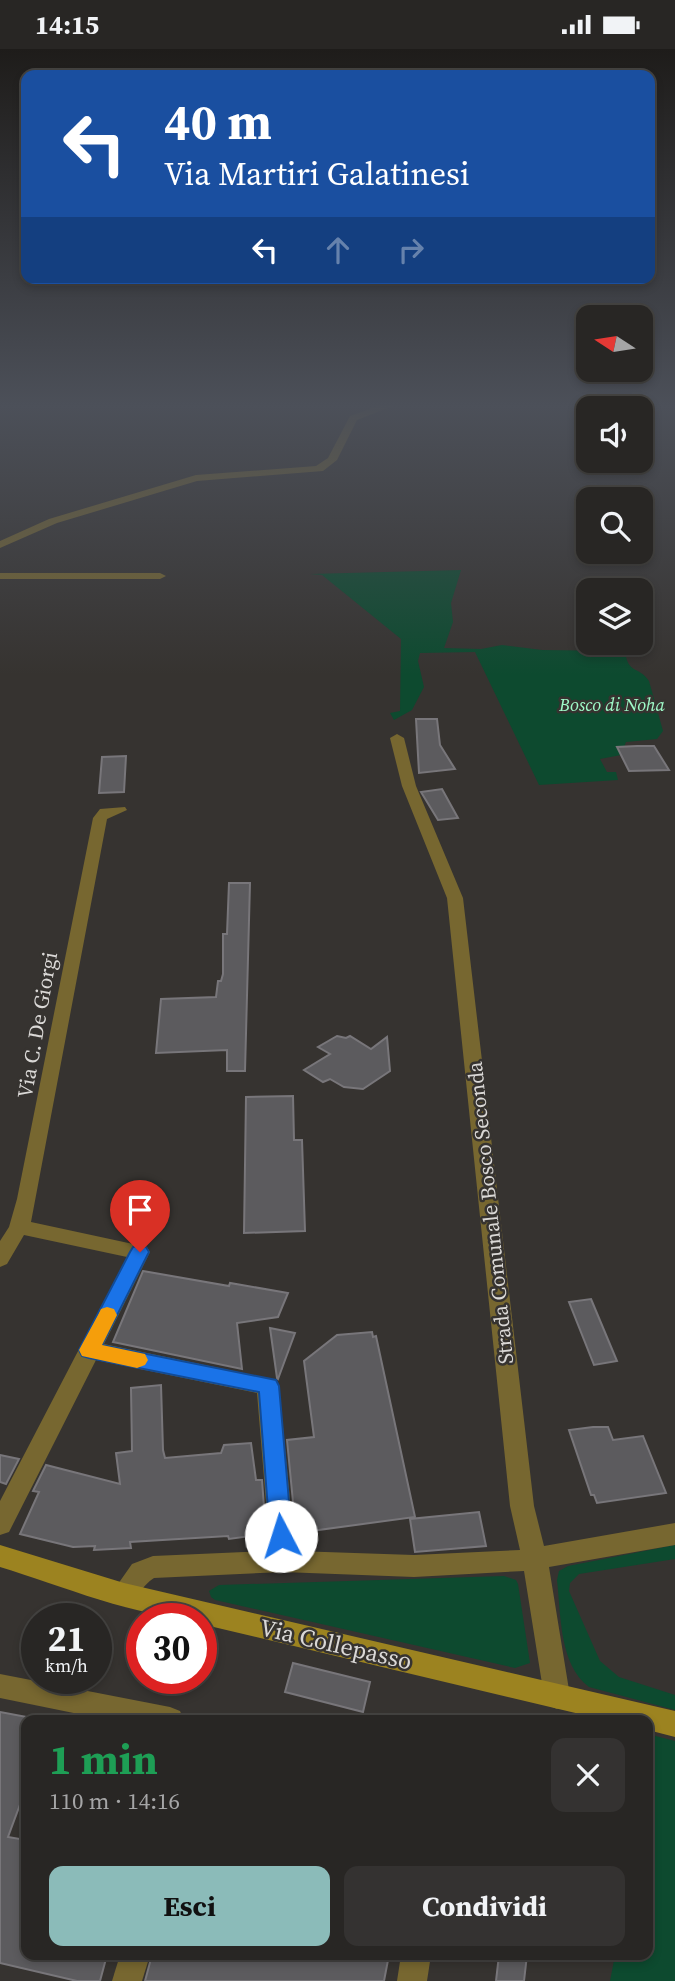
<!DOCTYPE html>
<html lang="it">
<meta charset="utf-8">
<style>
:root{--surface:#282624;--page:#343231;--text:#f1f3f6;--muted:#a5a5a6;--line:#444341;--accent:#8bbbb9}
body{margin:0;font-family:"Source Serif 4",serif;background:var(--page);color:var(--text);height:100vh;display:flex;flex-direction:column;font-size:26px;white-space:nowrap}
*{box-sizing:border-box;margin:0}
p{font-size:23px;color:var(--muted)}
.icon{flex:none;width:38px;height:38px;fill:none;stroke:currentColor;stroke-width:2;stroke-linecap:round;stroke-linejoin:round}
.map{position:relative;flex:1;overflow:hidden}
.side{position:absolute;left:21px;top:1666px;width:632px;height:245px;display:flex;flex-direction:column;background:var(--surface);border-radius:14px;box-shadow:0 4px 10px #0003,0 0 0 2px var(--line)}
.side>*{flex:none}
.hud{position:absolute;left:21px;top:21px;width:634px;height:214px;border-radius:14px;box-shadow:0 4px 10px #0003,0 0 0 2px var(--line);background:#1a4fa0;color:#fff;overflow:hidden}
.needle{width:46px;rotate:282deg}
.buttons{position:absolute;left:576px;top:256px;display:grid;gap:14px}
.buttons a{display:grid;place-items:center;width:77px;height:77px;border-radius:14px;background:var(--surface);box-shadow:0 4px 10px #0003,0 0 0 2px var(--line);font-size:35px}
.speed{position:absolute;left:21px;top:1554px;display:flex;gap:14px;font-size:35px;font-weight:700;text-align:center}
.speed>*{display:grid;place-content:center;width:91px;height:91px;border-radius:50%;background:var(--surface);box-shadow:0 4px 10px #0003,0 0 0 2px var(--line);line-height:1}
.speed small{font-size:18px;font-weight:400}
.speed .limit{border:10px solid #d22;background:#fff;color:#111}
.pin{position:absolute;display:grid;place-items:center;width:60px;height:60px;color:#fff;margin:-72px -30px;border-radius:50% 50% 50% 0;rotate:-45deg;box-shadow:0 0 7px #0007}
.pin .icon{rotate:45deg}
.me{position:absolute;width:77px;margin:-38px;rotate:355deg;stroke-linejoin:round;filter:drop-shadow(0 0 5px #0008)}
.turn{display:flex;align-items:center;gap:24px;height:147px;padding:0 28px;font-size:32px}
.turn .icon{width:91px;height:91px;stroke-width:2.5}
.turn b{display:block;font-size:49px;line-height:60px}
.lanes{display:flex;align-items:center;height:66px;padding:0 28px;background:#0003;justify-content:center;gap:35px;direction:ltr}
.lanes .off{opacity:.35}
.round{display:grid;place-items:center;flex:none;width:74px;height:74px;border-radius:14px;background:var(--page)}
.headline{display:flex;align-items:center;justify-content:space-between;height:119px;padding:0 28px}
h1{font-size:42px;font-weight:700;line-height:52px;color:#1e9e55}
.action{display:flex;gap:14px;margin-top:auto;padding:14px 28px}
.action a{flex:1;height:80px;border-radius:14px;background:var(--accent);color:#111;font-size:28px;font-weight:700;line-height:80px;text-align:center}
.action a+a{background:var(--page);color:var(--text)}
.status{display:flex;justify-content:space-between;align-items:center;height:49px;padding:0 35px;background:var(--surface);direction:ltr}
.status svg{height:19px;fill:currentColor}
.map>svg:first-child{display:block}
.green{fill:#0d4a2f}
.building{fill:#5c5b5e;stroke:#78767a;stroke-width:2}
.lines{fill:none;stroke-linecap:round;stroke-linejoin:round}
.street{fill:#776730;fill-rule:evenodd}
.secondary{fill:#9c8320;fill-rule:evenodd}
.route{fill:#1a73e8;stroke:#114b97;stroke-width:2}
.slow{fill:#f59e0b}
.labels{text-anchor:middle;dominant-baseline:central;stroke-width:5;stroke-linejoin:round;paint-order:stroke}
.far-park-label{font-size:18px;font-style:italic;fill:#9ffac8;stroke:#363330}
.street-label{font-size:21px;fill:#dad8d6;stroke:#363330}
.near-street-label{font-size:24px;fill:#dad8d6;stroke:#363330}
</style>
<div class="status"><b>14:15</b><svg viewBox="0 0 49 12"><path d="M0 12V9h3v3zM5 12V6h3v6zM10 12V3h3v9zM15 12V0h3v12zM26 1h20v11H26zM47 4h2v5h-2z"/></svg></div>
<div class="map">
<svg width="675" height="1932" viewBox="0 0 675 1932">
<rect width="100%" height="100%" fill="#363330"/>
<!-- green -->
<g class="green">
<path d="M461,521L451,554L453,573L444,599L481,600L502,596L542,601L625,602C628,626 638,616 649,632L663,682L657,690L626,693L624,698H617L621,706L600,710L607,723H616L618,731L539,736L475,603L420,604L418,612L424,638L412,661L394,671L390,664L400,662L401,590L322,526L310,525Z"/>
<path d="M675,1496V1510L579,1525L570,1534L569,1542L600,1612L619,1628L675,1646V1661L589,1638C559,1616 561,1565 557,1531L559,1522L568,1517Z"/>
<polygon points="504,1527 516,1531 518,1535 530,1614 515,1619 215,1551 211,1548 209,1542 219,1536"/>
<polygon points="648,1685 675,1692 675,1932 610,1932 615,1906 648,1906"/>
</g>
<!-- building -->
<g class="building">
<polygon points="416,670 437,670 440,696 455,720 419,724"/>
<polygon points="637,697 654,697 669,721 629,722 617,698"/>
<polygon points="126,707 124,743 99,744 102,708"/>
<polygon points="442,740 458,769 438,771 421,743"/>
<polygon points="229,834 250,834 245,1022 227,1022 227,1001 156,1004 161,950 216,948 218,932 221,932 223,925 223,885 227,885"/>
<polygon points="337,987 346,989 350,987 371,1000 387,988 390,1022 363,1040 344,1038 330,1030 323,1033 304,1021 330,1005 318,998"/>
<polygon points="293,1047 294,1091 302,1091 305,1182 244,1184 246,1048"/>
<polygon points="143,1222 229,1237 230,1234 288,1244 278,1268 237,1274 242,1320 113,1293"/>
<polygon points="591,1250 617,1312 594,1316 569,1253"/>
<polygon points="270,1279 295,1284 278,1330 277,1329"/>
<polygon points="372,1283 373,1288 376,1287 415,1468 296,1484 287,1391 314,1388 304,1312 337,1286"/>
<polygon points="161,1336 163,1401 165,1409 221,1404 224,1396 251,1394 256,1431 262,1431 266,1485 229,1490 228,1487 130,1493 131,1499 94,1501 95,1497 73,1498 20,1485 39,1443 33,1442 46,1416 120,1435 116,1404 132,1402 131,1339"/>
<polygon points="593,1378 608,1378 613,1391 643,1387 666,1444 597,1454 594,1446 591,1446 569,1381"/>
<polygon points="0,1406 19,1410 6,1435 0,1433"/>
<polygon points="479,1463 486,1497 415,1503 410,1470"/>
<polygon points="293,1614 370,1633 363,1663 285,1643"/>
<polygon points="0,1663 27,1668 26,1754 21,1753 8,1788 26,1791 26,1906 107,1906 100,1932 77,1932 0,1914"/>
<polygon points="152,1906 389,1906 384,1932 145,1932"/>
<polygon points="499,1906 527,1906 524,1932 496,1932"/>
</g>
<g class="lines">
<!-- street -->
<g class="street">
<polygon points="384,355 398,355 357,371 337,411 323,422 197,432 57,474 0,499 0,492 49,470 196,426 316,417 328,409 350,367"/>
<polygon points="0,524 160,524 166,527 160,530 0,530"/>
<path d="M397,685L404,689L416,737L463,849L534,1457L544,1497L675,1474V1496L549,1518L570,1647L567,1656L557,1660L547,1656L544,1647L524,1522L414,1528L283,1523L154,1529C142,1536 138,1551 124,1556L115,1553L111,1545L132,1515L153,1507L270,1502L257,1344L96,1311L9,1483L0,1486V1452L127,1208L24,1186L7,1215L0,1218V1192L9,1178L17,1150L93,769L100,760L125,758L127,761L107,770L31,1173L147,1198L150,1203L104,1295L276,1331L279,1337L295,1502L414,1506L520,1501L510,1457L447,849L402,737L390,689Z"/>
<polygon points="0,1625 170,1658 180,1662 184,1671 108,1671 0,1649"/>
<polygon points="120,1906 150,1906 142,1932 112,1932"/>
<polygon points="401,1906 431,1906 427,1932 397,1932"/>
</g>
<!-- secondary -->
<path class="secondary" d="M0,1496L124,1534L675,1662V1688L648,1681V1671H605L201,1575V1570C139,1570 60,1536 0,1518Z"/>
</g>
<!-- sky -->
<linearGradient id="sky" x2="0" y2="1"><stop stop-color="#1e1c1a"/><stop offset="0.57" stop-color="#4c5059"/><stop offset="1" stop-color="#4c5059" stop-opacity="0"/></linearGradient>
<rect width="675" height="626" fill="url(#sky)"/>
<!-- route -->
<polygon class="route" points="140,1196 146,1198 149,1203 102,1296 276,1331 279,1337 292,1487 289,1494 281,1497 273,1494 270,1487 259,1343 89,1309 82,1307 79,1301 130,1203 133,1198"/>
<!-- slow -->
<polygon class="slow" points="107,1258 114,1260 117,1266 102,1296 145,1305 148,1311 145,1316 137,1319 82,1307 79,1301 98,1266 101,1260"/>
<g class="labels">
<!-- far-park labels -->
<g class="far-park-label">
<text x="612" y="655">Bosco di Noha</text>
</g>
<!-- street labels -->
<g class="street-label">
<text transform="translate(37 976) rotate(-80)">Via C. De Giorgi</text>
<text transform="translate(490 1164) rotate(-96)">Strada Comunale Bosco Seconda</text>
</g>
<!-- near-street labels -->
<g class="near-street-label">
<text transform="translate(336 1595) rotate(13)">Via Collepasso</text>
</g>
</g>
</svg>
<div class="buttons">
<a><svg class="needle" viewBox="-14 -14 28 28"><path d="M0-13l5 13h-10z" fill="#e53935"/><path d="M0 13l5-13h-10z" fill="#a5a5a6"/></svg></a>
<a><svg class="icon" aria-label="sound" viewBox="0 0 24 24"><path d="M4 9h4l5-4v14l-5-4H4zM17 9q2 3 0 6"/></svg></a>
<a><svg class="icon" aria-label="search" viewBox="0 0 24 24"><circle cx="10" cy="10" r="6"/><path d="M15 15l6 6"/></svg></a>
<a><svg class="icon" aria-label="layers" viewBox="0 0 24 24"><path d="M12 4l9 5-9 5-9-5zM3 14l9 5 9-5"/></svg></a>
</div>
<div class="speed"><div>21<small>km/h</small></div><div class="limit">30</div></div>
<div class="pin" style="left:140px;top:1203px;background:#d93025"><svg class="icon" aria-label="arrive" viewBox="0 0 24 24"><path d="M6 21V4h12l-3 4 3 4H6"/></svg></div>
<svg class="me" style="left:281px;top:1487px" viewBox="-20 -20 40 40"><circle r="19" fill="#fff"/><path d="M0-13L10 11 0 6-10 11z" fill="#1a73e8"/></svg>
<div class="hud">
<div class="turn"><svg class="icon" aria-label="left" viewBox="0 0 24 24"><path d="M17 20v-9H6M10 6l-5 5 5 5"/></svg><div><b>40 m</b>Via Martiri Galatinesi</div></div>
<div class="lanes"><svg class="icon" aria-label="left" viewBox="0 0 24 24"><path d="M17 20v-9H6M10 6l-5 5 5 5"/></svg><svg class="icon off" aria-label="ahead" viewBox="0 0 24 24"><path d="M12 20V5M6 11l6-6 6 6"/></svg><svg class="icon off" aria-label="right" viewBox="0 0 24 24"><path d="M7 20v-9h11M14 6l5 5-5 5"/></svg></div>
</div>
<section class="side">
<div class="headline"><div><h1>1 min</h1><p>110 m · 14:16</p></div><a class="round"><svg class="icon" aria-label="close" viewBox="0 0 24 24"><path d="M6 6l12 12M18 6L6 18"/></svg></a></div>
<div class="action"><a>Esci</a><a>Condividi</a></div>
</section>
</div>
